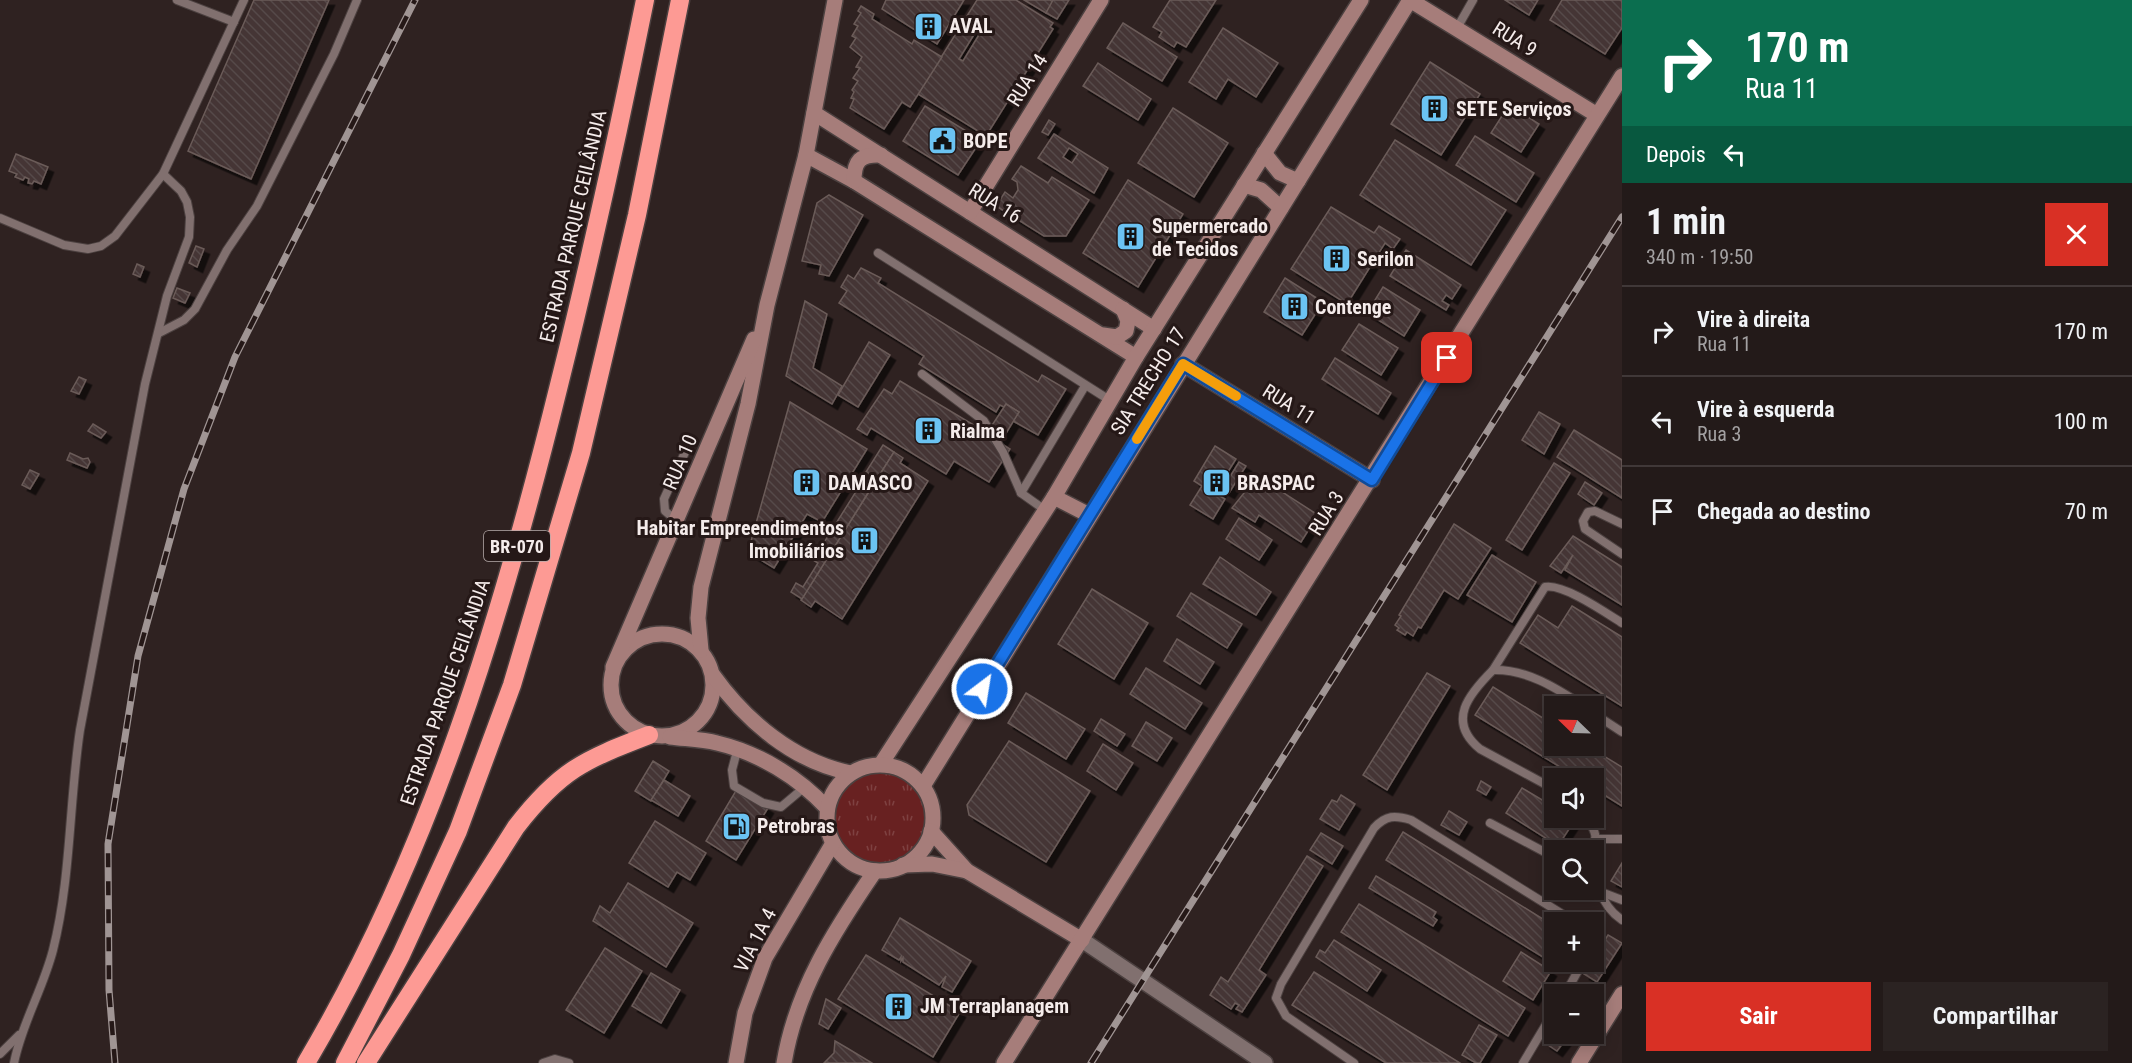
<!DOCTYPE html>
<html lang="pt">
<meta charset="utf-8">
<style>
:root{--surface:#231a19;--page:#2b2322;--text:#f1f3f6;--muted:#a3a1a2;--line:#403838;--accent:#d93025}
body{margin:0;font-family:"Roboto Condensed",sans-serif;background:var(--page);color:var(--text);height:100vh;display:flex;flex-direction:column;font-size:22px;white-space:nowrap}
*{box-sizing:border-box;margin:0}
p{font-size:20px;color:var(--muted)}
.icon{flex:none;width:33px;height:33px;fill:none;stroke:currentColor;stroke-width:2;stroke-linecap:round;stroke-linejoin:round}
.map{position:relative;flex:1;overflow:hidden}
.panel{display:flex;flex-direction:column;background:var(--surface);width:510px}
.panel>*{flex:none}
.banner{background:#0b6e4f;color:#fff;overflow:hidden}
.needle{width:39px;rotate:293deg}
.buttons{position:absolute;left:1544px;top:696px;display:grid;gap:12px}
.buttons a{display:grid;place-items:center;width:60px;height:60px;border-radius:0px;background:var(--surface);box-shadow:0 3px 15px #0003,0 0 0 2px var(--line);font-size:30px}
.pin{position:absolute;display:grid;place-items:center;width:51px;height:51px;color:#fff;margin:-26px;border-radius:12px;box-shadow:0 3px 9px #0006}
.me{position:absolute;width:66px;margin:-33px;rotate:31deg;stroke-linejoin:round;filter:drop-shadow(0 0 4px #0008)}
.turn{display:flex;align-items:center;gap:21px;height:126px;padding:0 24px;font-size:27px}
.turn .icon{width:78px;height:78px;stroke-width:2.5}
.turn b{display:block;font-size:42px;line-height:51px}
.then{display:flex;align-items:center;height:57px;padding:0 24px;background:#0003;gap:12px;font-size:22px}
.round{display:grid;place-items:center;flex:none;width:63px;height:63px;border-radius:0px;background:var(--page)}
.headline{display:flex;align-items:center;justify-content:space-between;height:102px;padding:0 24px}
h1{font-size:36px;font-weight:700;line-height:45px}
.primary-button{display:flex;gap:12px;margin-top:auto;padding:12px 24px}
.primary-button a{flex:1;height:69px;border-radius:0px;background:var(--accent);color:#fff;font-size:24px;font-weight:700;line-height:69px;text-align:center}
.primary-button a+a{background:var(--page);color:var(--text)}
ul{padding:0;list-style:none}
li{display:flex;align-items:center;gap:18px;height:90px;padding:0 24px;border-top:2px solid var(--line)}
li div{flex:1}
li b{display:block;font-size:22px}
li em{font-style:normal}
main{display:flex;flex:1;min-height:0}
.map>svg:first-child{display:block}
.grass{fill:url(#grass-tufts)}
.building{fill:url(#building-back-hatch);stroke:#6b5b59;stroke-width:1.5;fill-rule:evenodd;filter:url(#shadow)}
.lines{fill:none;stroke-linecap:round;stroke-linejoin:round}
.lane-casing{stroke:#4c4140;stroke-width:10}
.street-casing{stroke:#4c4140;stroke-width:18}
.secondary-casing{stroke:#4c4140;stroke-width:18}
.highway-casing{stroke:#4c4140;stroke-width:21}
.lane{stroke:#81706f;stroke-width:8}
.street{stroke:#81706f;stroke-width:15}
.secondary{stroke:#a67d7a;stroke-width:15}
.highway{stroke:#fd9a94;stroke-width:18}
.rail-casing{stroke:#a09594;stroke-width:7}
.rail{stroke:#251817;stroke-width:4.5;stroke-dasharray:14;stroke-linecap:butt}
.route-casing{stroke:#114b97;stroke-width:15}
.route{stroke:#1a73e8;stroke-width:10}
.slow{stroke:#f59e0b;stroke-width:10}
.labels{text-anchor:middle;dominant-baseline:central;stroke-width:6;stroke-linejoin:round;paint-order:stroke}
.shield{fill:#251817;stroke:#b7acab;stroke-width:1.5}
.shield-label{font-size:18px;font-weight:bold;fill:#f5eceb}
.poi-label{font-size:20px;font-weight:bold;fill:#f5eceb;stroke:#251817;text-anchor:start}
.street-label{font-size:20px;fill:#f5eceb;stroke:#251817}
</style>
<main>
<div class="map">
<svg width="1622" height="1063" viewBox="0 0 1622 1063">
<defs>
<pattern id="grass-tufts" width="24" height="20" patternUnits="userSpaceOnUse" patternTransform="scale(1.5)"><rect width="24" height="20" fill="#682121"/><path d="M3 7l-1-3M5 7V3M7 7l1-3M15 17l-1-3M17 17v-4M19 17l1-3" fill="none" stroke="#7e4141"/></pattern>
<pattern id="building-back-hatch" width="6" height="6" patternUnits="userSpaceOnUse" patternTransform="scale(1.5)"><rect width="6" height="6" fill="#443534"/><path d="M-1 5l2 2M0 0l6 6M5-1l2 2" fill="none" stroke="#564948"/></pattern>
<filter id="shadow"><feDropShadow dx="5.5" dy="5.5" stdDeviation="0" flood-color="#0009"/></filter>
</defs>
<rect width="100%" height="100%" fill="#2f2221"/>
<!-- grass -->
<circle class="grass" cx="880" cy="817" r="46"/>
<!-- building -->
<g class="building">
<polygon points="254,0 329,0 251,179 188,151"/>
<polygon points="886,0 964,0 937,44 882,9"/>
<path d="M977,0H1016L1053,23L1050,27L1053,29L986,136L918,94ZM978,28L982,30L963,61L959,59Z"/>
<polygon points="1024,0 1050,0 1053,2 1046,13"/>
<polygon points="1053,0 1069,0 1057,19 1046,13"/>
<polygon points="1170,0 1216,0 1186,47 1177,42 1174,47 1159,37 1162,32 1153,27"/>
<polygon points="1505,0 1538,0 1529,15"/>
<polygon points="1562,0 1622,0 1622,28 1605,54 1550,20"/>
<polygon points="861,6 874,14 872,19 912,44 914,40 942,57 910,107 902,102 884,129 850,108 854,99 851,98 854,92 852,90 858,81 853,78 860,68 856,67 862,57 850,47 856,38 852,36 858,26 854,24 861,13 858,11"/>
<polygon points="1123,23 1177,57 1162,81 1107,48"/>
<polygon points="1223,28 1278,63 1256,97 1228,79 1216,99 1189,82"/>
<polygon points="1430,62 1480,94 1441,155 1391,124"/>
<polygon points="1098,63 1151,99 1138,120 1083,86"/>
<polygon points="1509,105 1539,124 1521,152 1491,133"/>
<polygon points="925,106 981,140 958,175 903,141"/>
<polygon points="1173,108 1228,143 1194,197 1138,163"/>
<polygon points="1049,120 1055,124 1048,135 1042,132"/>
<path d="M1054,134L1108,168L1094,193L1038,158ZM1069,148L1078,154L1072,163L1063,157Z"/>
<polygon points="1475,136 1534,173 1516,202 1456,165"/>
<polygon points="1395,140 1506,210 1471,265 1360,195"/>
<polygon points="16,154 48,167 41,184 34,181 32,184 28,183 29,179 25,177 23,180 15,177 17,174 9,171"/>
<polygon points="1021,166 1048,183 1052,177 1089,200 1066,236 1044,236 996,206 1005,192 1013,198 1018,190 1017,182 1012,179"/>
<polygon points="1128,180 1183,214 1138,287 1083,253"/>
<polygon points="829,195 863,215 829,276 819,274 821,265 802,261 817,203"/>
<polygon points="1331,207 1374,233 1379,226 1400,239 1393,249 1385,243 1347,304 1291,269"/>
<polygon points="196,246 204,249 197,267 189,263"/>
<polygon points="1406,250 1461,285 1452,299 1446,295 1442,301 1449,305 1446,310 1390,276"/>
<polygon points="137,264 144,267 140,277 133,274"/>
<polygon points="861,268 881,278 878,283 1038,382 1042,375 1066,389 1038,435 1013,421 1019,412 1006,404 1004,407 1000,405 996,412 919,364 924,356 839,303 847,291 841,287 848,275 854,279"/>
<polygon points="1285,278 1323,302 1302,335 1264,312"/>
<polygon points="1383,287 1420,310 1404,336 1367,313"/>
<polygon points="177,288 190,293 185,303 173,298"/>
<polygon points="805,301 827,314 813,368 842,386 832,404 786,376"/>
<polygon points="1359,324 1398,348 1381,375 1342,350"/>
<polygon points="869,342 890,355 858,407 838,395"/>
<polygon points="1335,358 1391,393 1378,414 1322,379"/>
<polygon points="79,377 86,380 79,394 71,391"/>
<polygon points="900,381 987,433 1006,404 1019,412 1000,443 1010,449 989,482 954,461 946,474 871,428 867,435 857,429 884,389 892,394"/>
<polygon points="790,402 867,449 822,522 807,514 774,568 748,552"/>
<polygon points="1539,412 1560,424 1544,454 1522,440"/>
<polygon points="93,424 106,432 101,438 88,431"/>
<polygon points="1574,430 1622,460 1622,498 1557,457"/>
<polygon points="883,445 894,452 877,479 866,472"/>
<polygon points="1215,446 1236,459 1224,478 1228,480 1239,462 1246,466 1229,493 1222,489 1218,495 1225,499 1213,519 1190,505 1202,486 1194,481"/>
<polygon points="894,452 903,458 900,463 928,481 842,619 815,601 811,607 801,600"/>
<polygon points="70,453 83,459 88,458 90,462 87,468 67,460"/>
<polygon points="1554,463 1570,473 1522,550 1506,540"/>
<polygon points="30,470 39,474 30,489 22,485"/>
<polygon points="1262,479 1318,515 1301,542 1259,515 1255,522 1232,508 1248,488 1254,492"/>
<polygon points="862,482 871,488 802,599 791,592 796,583 803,587 818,563 813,560"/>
<polygon points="1585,482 1602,493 1594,505 1578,494"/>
<polygon points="1239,518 1272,540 1259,560 1226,539"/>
<polygon points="1454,524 1491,548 1458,599 1444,590 1421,628 1418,627 1413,636 1407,632 1405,635 1397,630 1399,628 1395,625 1401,616 1399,615"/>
<polygon points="1573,536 1622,567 1622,605 1565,570 1573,555 1561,573 1550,566"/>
<polygon points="1492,555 1536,582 1512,622 1467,595"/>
<polygon points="1220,557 1271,592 1256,615 1203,584"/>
<polygon points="1092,589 1148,623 1114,679 1058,644"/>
<polygon points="1191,593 1242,624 1227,648 1177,616"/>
<polygon points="1572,606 1622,637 1622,706 1520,643 1538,615 1558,628"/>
<polygon points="1177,639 1214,662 1200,684 1164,661"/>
<polygon points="1146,668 1202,703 1185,729 1130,694"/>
<polygon points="1427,673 1450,686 1387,790 1363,775"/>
<polygon points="1493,687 1554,725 1554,746 1587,746 1622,767 1622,806 1593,788 1593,778 1578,778 1475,715"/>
<polygon points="1026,693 1085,729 1066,759 1008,723"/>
<polygon points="1101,719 1125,734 1117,746 1094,731"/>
<polygon points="1146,722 1172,738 1157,761 1132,746"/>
<polygon points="1009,741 1090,791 1046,862 969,815 967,805"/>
<polygon points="1103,744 1133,763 1116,790 1087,771"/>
<polygon points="653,761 669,771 651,801 635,791"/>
<polygon points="664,780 690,796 678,816 651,800"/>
<polygon points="1481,781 1491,787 1486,795 1477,790"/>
<polygon points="1522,788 1554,807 1554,818 1575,820 1558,846 1506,813"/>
<polygon points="737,789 768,808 736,860 706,841"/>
<polygon points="1341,795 1355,804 1339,830 1320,819 1332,800 1337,802"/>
<polygon points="1449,811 1467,822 1459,835 1441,825"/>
<polygon points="655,821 706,853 690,880 677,872 668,887 629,863"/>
<polygon points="1403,832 1554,926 1554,964 1386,860"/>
<polygon points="1321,833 1343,846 1332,864 1310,850"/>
<polygon points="1307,856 1323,866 1259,970 1266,975 1242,1012 1236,1009 1239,1005 1235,1003 1231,1009 1210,995 1221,977 1228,982"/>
<polygon points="1622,863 1622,887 1611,881"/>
<polygon points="1376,876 1436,912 1433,917 1437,920 1433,926 1369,888"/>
<polygon points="628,883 693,923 666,967 593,921 600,906 610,913"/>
<polygon points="1359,904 1525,1008 1508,1036 1341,932"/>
<polygon points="900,918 971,961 952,992 942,987 946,976 939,985 903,962 903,958 901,961 901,957 899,960 882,950"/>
<polygon points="1608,935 1622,943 1597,982 1584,974"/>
<polygon points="1334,940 1381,970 1367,991 1316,957 1320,950 1325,953"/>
<polygon points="605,948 642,971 604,1033 566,1010"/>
<polygon points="1521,952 1551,971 1533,1000 1503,981"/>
<polygon points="866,955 960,1012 933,1057 838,999"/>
<polygon points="1314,972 1408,1031 1460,1063 1386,1063 1292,1005"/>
<polygon points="651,973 680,990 661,1023 632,1006"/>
<polygon points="826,999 841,1008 828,1029 819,1024"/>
<polygon points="1554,1021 1554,1034 1570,1034 1557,1051 1545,1043 1552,1031 1549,1029"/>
<polygon points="1479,1025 1497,1035 1480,1063 1476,1063 1462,1055"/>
<polygon points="835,1041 847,1048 872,1063 824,1063 834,1053"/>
</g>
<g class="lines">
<defs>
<g id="lane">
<polyline points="177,0 234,22"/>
<polyline points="1457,28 1473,0"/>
<polyline points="0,218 64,245 88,249 101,246 115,236 163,174 244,0"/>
<polyline points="878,253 1111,401"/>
<polyline points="159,333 184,320 195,309 227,250 257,206 334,54 357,0"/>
<polyline points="922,374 984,421 1003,452 1021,493 1045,510"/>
<polyline points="1021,493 1085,386"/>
<polyline points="677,521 665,511 664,499 691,439"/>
<polyline points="1622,524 1595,511 1588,512 1583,521 1585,529 1622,554"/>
<path d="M1493,670L1545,587C1563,583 1606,613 1622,623"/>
<polyline points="1593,713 1622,732"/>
<polyline points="737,751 732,770 734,786 763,803 781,807 806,786"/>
<path d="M1554,789L1480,749C1446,721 1469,694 1493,670C1527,669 1556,688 1584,706"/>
<path d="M1586,818C1612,845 1579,890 1622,920"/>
<polyline points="1490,823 1554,857"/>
<polyline points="1595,839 1622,839"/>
<polyline points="1601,892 1622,900"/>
<polyline points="1565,994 1583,962"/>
<polyline points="1593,1017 1604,1023"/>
<polyline points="0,1054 19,1035"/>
<path d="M14,1063C22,1023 43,989 53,950C71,879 69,803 80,730L145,384L167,296L189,237L190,217L187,202L181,191L163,174"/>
<polyline points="543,1063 555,1059 569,1063"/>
<path d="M1354,1063L1286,1016L1276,998L1281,984L1374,828C1386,815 1395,815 1411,820L1575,922"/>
<polyline points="1523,1063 1554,1011"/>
</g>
<polyline id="street" points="1082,940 1265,1063"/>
<g id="secondary">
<polyline points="814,113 1154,329"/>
<polyline points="1264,153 1280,173 1298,181"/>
<polyline points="806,155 854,181 1136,357"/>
<path d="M854,181C854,161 860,154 881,155"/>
<polyline points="1244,185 1261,190 1281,208"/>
<polyline points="970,212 1101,0"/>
<polyline points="1103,335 1117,337 1126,331 1128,321 1123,309"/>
<polyline points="1183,364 1372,480"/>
<polyline points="1054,497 1089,515"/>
<circle cx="662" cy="685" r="51"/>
<polyline points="701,650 698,618 701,587 748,404 767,305 806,155 835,0"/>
<polyline points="613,667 754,339"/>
<path d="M713,675C746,721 794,762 851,773"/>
<path d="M670,737C686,739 702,739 717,743C759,753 798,777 827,808"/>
<polyline points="881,764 1054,497 1136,357 1361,0"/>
<circle cx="880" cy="818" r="53"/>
<polyline points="923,786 1410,0 1597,115"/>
<polyline points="931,831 967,871 1082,940"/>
<polyline points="903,865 932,864 967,871"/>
<polyline points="736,1063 745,1013 765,958 833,843"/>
<path d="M784,1063C796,990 834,931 875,871"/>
<polyline points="1004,1063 1622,76"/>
<polyline points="1579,1063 1622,994"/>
</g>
<g id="highway">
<path d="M306,1063C430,854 501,620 559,385C591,257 619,129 645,0"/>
<polyline points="345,1063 401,955 458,831 512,685 581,453 637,215 680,0"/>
<path d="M366,1063L516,827C560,770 584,760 649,735"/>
</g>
</defs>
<!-- lane casing -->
<use href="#lane" class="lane-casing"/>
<!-- street casing -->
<use href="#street" class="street-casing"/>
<!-- secondary casing -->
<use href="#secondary" class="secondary-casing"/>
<!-- highway casing -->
<use href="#highway" class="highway-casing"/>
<!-- lane -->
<use href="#lane" class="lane"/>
<!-- street -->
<use href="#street" class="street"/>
<!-- secondary -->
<use href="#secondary" class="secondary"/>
<!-- highway -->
<use href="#highway" class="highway"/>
<defs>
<g id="rail">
<polyline points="115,1063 109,990 108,844 138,656 184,489 235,357 415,0"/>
<polyline points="1091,1063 1622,217"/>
</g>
</defs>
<!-- rail casing -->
<use href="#rail" class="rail-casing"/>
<!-- rail -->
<use href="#rail" class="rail"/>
</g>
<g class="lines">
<defs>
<polyline id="route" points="982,689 1183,364 1372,480 1447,358"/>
</defs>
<!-- route casing -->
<use href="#route" class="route-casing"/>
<!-- route -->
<use href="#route" class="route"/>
<!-- slow -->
<polyline class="slow" points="1137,439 1183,364 1236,396"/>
</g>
<!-- icons -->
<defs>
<symbol id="building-square" viewBox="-11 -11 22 22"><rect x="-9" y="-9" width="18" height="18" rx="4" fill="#6bc3f2" stroke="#251817"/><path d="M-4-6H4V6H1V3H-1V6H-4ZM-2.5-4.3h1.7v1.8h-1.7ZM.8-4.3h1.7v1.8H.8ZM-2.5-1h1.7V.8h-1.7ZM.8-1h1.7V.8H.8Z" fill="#111"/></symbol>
<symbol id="civic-square" viewBox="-11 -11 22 22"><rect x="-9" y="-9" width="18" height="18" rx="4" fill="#6bc3f2" stroke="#251817"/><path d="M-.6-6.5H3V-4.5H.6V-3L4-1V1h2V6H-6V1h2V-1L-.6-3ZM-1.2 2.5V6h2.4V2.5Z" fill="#111"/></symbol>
<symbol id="fuel-square" viewBox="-11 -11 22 22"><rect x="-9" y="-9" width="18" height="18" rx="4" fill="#6bc3f2" stroke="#251817"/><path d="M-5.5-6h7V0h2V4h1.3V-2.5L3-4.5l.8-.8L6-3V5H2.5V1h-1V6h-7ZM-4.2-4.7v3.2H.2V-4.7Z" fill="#111"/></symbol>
</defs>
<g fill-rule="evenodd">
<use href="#building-square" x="912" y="10" width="33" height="33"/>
<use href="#building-square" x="1418" y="92" width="33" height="33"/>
<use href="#civic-square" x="926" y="124" width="33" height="33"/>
<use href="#building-square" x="1114" y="220" width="33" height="33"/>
<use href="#building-square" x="1320" y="242" width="33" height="33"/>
<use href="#building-square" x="1278" y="290" width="33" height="33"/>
<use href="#building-square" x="912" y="414" width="33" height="33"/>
<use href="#building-square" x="790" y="466" width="33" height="33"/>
<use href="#building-square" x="1200" y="466" width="33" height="33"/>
<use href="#building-square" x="848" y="524" width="33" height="33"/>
<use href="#fuel-square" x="720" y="810" width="33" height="33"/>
<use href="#building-square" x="882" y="990" width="33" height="33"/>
</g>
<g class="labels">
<!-- shield labels -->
<rect class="shield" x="484" y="531" width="66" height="30" rx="4.5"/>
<g class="shield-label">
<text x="517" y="546">BR-070</text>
</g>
<!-- poi labels -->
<g class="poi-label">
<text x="949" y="26">AVAL</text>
<text x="1456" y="109">SETE Serviços</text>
<text x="963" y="141">BOPE</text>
<text x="1152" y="226">Supermercado<tspan x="1152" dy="23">de Tecidos</tspan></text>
<text x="1357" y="259">Serilon</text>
<text x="1315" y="307">Contenge</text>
<text x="950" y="431">Rialma</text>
<text x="828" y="483">DAMASCO</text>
<text x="1237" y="483">BRASPAC</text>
<text x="844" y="528" text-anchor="end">Habitar Empreendimentos<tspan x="844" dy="23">Imobiliários</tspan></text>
<text x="757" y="826">Petrobras</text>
<text x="920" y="1006">JM Terraplanagem</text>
</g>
<!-- street labels -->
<g class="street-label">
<text transform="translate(1515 39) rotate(32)">RUA 9</text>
<text transform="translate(1027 80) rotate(-58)">RUA 14</text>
<text transform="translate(995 203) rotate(32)">RUA 16</text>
<text transform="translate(573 226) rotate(-77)">ESTRADA PARQUE CEILÂNDIA</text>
<text transform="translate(1148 381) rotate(-58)">SIA TRECHO 17</text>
<text transform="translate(1289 404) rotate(32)">RUA 11</text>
<text transform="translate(680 462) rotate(-67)">RUA 10</text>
<text transform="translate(1326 513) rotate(-58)">RUA 3</text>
<text transform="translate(445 692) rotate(-71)">ESTRADA PARQUE CEILÂNDIA</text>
<text transform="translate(755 940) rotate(-63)">VIA 1A 4</text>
</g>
</g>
</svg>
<div class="buttons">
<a><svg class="needle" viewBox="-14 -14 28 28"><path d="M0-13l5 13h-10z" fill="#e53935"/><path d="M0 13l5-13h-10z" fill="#a3a1a2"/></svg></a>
<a><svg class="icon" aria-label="sound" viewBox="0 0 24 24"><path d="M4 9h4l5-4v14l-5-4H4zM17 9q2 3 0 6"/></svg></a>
<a><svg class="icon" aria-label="search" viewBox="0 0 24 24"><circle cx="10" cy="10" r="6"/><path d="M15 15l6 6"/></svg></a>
<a>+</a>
<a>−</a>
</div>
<div class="pin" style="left:1447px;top:358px;background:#d93025"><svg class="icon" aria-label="arrive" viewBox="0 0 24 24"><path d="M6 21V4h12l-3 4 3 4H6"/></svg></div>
<svg class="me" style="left:982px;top:689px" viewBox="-20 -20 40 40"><circle r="17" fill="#1a73e8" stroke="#fff" stroke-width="3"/><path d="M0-11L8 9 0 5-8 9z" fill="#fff"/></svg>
</div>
<section class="panel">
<div class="banner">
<div class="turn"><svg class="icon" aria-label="right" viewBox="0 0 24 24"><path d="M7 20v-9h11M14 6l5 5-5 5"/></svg><div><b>170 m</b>Rua 11</div></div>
<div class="then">Depois<svg class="icon" aria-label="left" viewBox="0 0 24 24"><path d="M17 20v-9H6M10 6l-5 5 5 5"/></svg></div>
</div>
<div class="headline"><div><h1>1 min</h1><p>340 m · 19:50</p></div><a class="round" style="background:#d93025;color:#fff"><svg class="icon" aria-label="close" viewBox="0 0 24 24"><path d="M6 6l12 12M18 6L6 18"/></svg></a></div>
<ul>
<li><svg class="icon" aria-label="right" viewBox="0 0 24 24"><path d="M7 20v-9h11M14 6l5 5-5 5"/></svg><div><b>Vire à direita</b><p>Rua 11</p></div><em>170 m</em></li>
<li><svg class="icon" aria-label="left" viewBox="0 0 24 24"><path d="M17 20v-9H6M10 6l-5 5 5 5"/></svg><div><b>Vire à esquerda</b><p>Rua 3</p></div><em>100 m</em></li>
<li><svg class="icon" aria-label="arrive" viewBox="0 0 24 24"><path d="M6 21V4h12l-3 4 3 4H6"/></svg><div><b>Chegada ao destino</b></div><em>70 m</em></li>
</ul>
<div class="primary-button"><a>Sair</a><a>Compartilhar</a></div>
</section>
</main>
